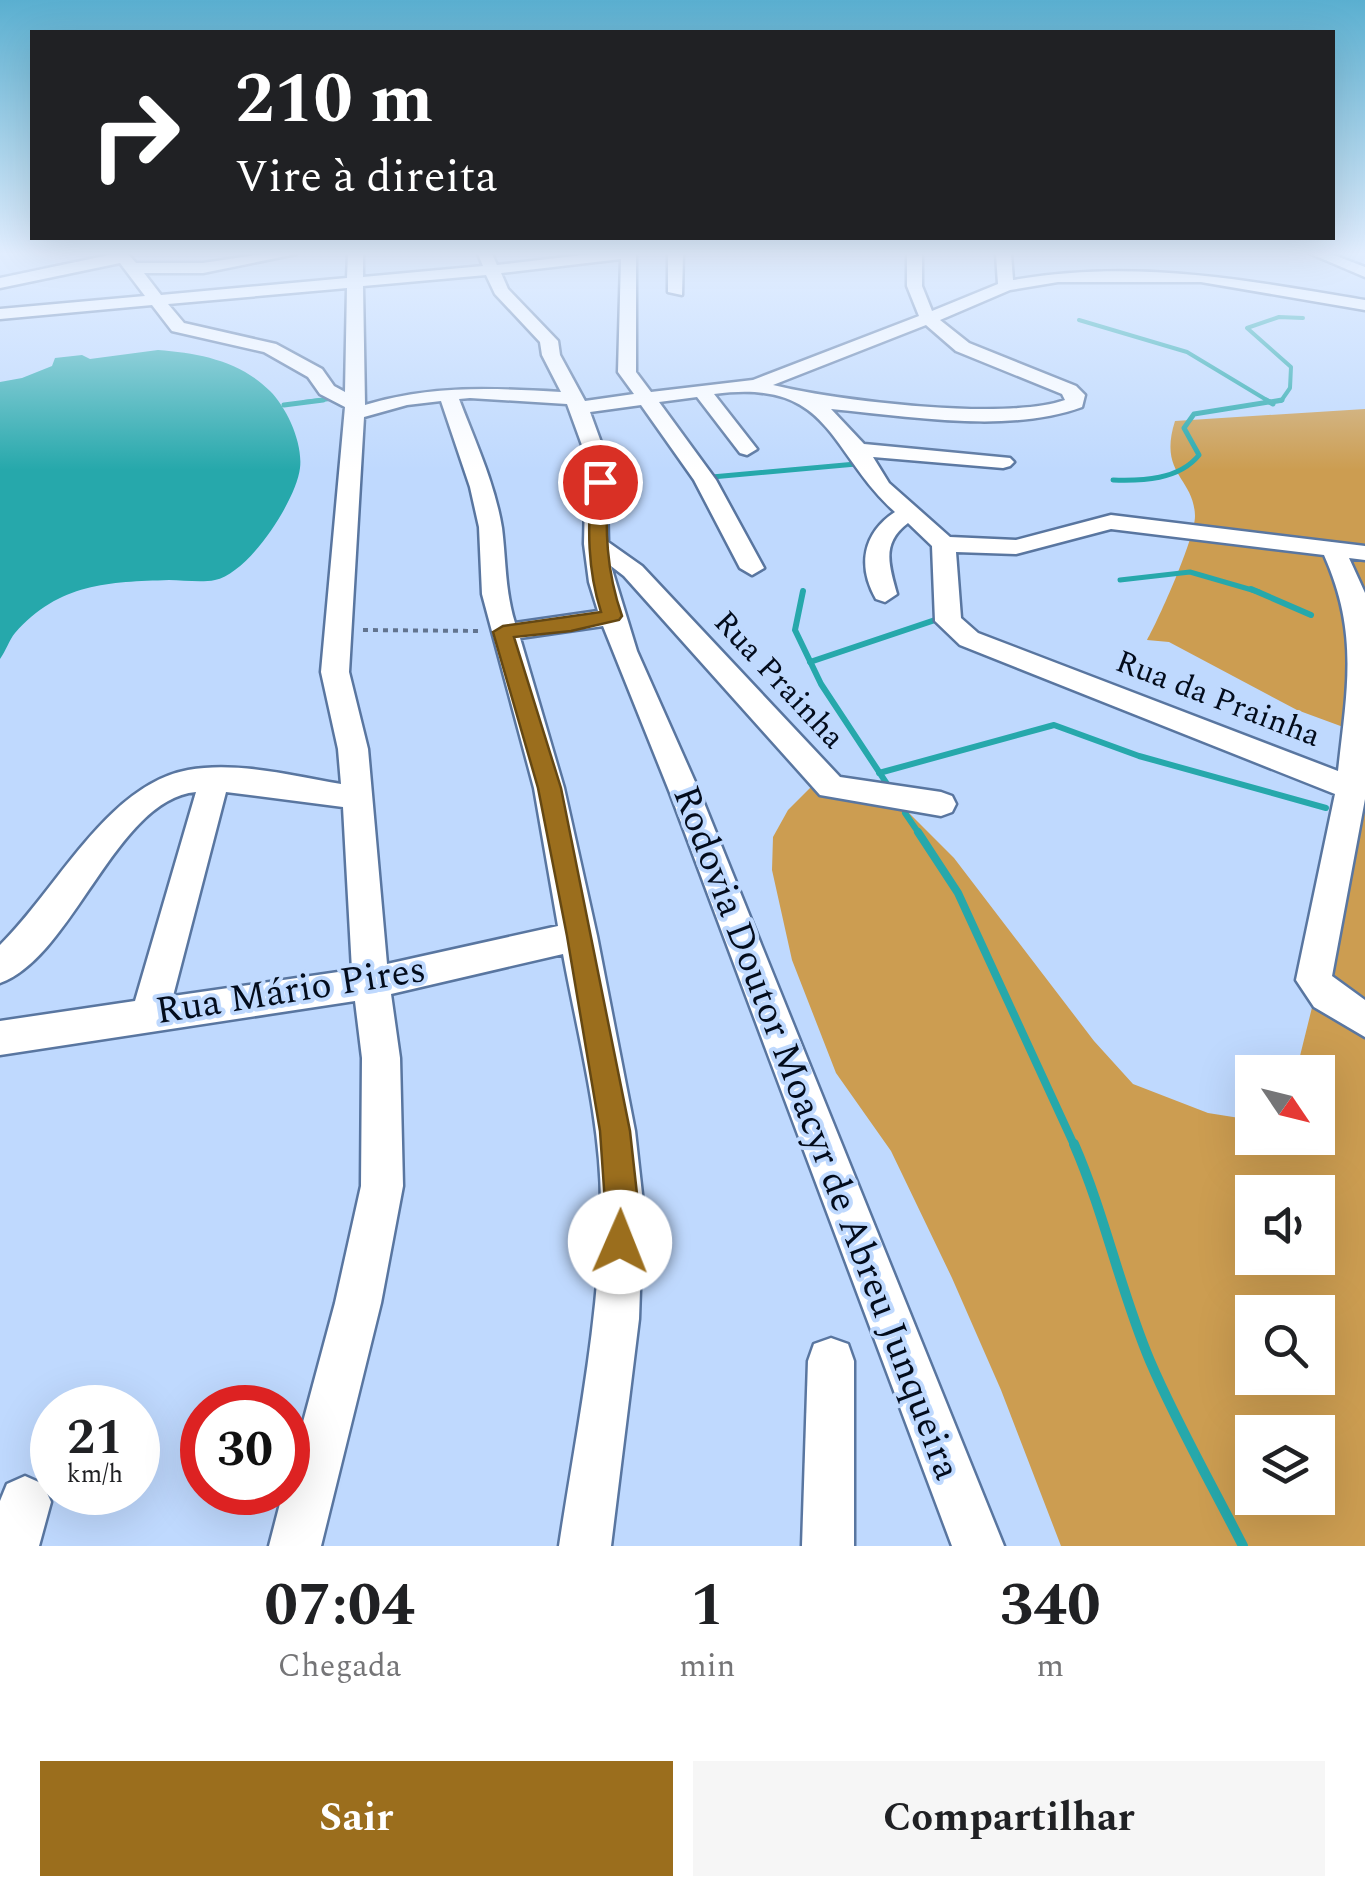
<!DOCTYPE html>
<html lang="pt">
<meta charset="utf-8">
<style>
:root{--surface:#fff;--page:#f6f6f6;--text:#202124;--muted:#757577;--accent:#9b6e1d}
body{margin:0;font-family:Spectral,serif;background:var(--page);color:var(--text);height:100vh;display:flex;flex-direction:column;font-size:38px;white-space:nowrap}
*{box-sizing:border-box;margin:0}
p{font-size:32px;color:var(--muted)}
.icon{flex:none;width:55px;height:55px;fill:none;stroke:currentColor;stroke-width:2;stroke-linecap:round;stroke-linejoin:round}
.map{position:relative;height:1546px;overflow:hidden}
.sheet{display:flex;flex-direction:column;background:var(--surface);flex:1}
.sheet>*{flex:none}
.banner{position:absolute;left:30px;top:30px;width:1305px;height:210px;border-radius:0px;box-shadow:0 10px 40px #0002;background:#202124;color:#fff;overflow:hidden}
.needle{width:65px;rotate:125deg}
.tools{position:absolute;left:1235px;top:1055px;display:grid;gap:20px}
.tools a{display:grid;place-items:center;width:100px;height:100px;border-radius:0px;background:var(--surface);box-shadow:0 10px 40px #0002;font-size:50px}
.speed{position:absolute;left:30px;top:1385px;display:flex;gap:20px;font-size:50px;font-weight:700;text-align:center}
.speed>*{display:grid;place-content:center;width:130px;height:130px;border-radius:50%;background:var(--surface);box-shadow:0 10px 40px #0002;line-height:1}
.speed small{font-size:25px;font-weight:400}
.speed .limit{border:15px solid #d22;background:#fff;color:#111}
.pin{position:absolute;display:grid;place-items:center;width:85px;height:85px;color:#fff;margin:-42px;border:5px solid #fff;border-radius:50%;box-shadow:0 2px 10px #0007}
.me{position:absolute;width:110px;margin:-55px;rotate:1deg;stroke-linejoin:round;filter:drop-shadow(0 0 8px #0008)}
.turn{display:flex;align-items:center;gap:35px;height:210px;padding:0 40px;font-size:45px}
.turn .icon{width:130px;height:130px;stroke-width:2.5}
.turn b{display:block;font-size:70px;line-height:85px}
.eta{display:flex;justify-content:space-evenly;align-items:center;height:170px;text-align:center}
.eta b{font-size:60px;font-weight:700;line-height:70px}
.cta{display:flex;gap:20px;margin-top:auto;padding:20px 40px}
.cta a{flex:1;height:115px;border-radius:0px;background:var(--accent);color:#fff;font-size:40px;font-weight:700;line-height:115px;text-align:center}
.cta a+a{background:var(--page);color:var(--text)}
.map>svg:first-child{display:block}
.green{fill:#cc9d51;fill-rule:evenodd}
.water{fill:#26a8ab}
.lines{fill:none;stroke-linecap:round;stroke-linejoin:round}
.stream-far4{stroke:#26a8ab;stroke-width:4}
.stream-far3{stroke:#26a8ab;stroke-width:5}
.stream-far2{stroke:#26a8ab;stroke-width:6}
.stream-far1{stroke:#26a8ab;stroke-width:8}
.stream{stroke:#26a8ab;stroke-width:10}
.minor-casing{stroke:#5976a0;stroke-width:5}
.path{stroke:#62748f;stroke-width:4;stroke-dasharray:5 5;stroke-linecap:butt}
.minor{fill:#fff;fill-rule:evenodd}
.route{fill:#9b6e1d;stroke:#654813;stroke-width:2.5}
.labels{text-anchor:middle;dominant-baseline:central;stroke-width:8;stroke-linejoin:round;paint-order:stroke}
.street-label{font-size:32px;fill:#030c1c;stroke:#bfd9fe}
.near-street-label{font-size:38px;fill:#030c1c;stroke:#bfd9fe}
</style>
<div class="map">
<svg width="1365" height="1546" viewBox="0 0 1365 1546">
<rect width="100%" height="100%" fill="#bfd9fe"/>
<!-- green -->
<g class="green">
<path d="M1365,409V735L1297,710L1169,642L1147,640C1159,619 1195,538 1195,516C1194,477 1158,475 1175,421Z"/>
<path d="M825,773L863,782L897,801L954,858L1094,1041L1133,1084L1208,1113L1252,1120V1138H1318V1072H1296L1365,794V1546H1061L1001,1390L952,1278L891,1151L836,1073L792,960L772,870L773,837L788,810ZM1252,1192H1318V1258H1252ZM1252,1312H1318V1378H1252ZM1252,1432H1318V1498H1252Z"/>
</g>
<!-- water -->
<path class="water" d="M158,350C199,353 240,361 270,391C287,408 303,443 300,468C296,501 249,573 215,580C201,583 183,580 169,580C109,582 59,583 15,633C9,640 6,651 0,659V382L22,378L52,366L55,358L82,355L90,359Z"/>
<g class="lines">
<!-- stream-far4 -->
<g class="stream-far4">
<polyline points="1079,320 1187,352 1270,402"/>
<polyline points="304,402 330,399"/>
<polyline points="1270,402 1281,401 1290,388 1291,367 1247,328 1279,317 1303,318"/>
</g>
<!-- stream-far3 -->
<g class="stream-far3">
<polyline points="1266,400 1273,404"/>
<polyline points="284,405 323,400"/>
<polyline points="712,477 856,464"/>
<path d="M1113,480C1142,481 1179,480 1199,455L1184,428L1194,414L1282,400"/>
<polyline points="1120,580 1190,572 1259,592"/>
</g>
<!-- stream-far2 -->
<g class="stream-far2">
<polyline points="1251,589 1311,615"/>
<polyline points="803,591 795,630 821,684 887,784"/>
<polyline points="810,662 938,619"/>
<polyline points="879,773 1054,725 1139,756 1326,808"/>
<polyline points="905,813 920,835"/>
</g>
<!-- stream-far1 -->
<polyline class="stream-far1" points="918,832 958,893 1075,1147"/>
<!-- stream -->
<path class="stream" d="M1074,1144C1105,1215 1120,1290 1150,1361C1177,1424 1212,1485 1243,1546"/>
<defs>
<g id="minor">
<path d="M114,254H128L136,263H203L263,254H296L203,273H144L161,295L347,278L348,254H363V277L483,266L478,254H492L497,265L591,254H636V372L651,392L753,380L919,316L907,286V254H922V286L932,311L998,284L996,254H1011L1013,280C1136,259 1245,280 1365,300V310L1201,282H1058L1010,290L940,320L969,343L1076,386L1085,395L1082,407C1009,434 908,416 831,409L864,444L1010,458L1014,462L1010,466L1003,468L873,457L889,483L950,537L1016,540L1111,515L1365,546V560L1349,558L1365,593V799L1332,976L1365,1000V1037L1314,1007L1296,980L1335,794L960,645L935,621L932,546L908,523C881,543 889,565 897,594L885,602L876,599C857,566 863,533 895,512C827,450 832,378 714,394L757,449L747,455L740,453L697,397L659,402L716,480L764,568L752,575L740,568L694,480L641,405L590,412L606,456L608,542L642,566L840,777L941,792L952,796L956,804L952,812L941,816L820,795L624,576L611,566L637,651L700,793L1004,1546H952L670,793L603,626L520,638L564,788L597,936L635,1131L643,1203L639,1319L611,1546H559C576,1433 600,1319 601,1204C601,1121 578,1036 563,954L391,994L400,1058L403,1186L381,1303L321,1546H269L283,1492H288V1478L335,1303L361,1186L362,1058L355,1001L0,1055V1021L135,1001L196,792C116,799 73,957 0,983V945C56,891 107,785 188,770C237,761 293,776 341,784L338,749L321,672L345,407L320,394L308,377L264,352L172,331L152,305L0,319V309L145,296L120,263L0,288V278ZM621,259L618,372L634,394L585,401L560,355L558,341L508,289L501,273ZM486,275L495,294L540,342L542,355L561,392C493,388 431,385 365,405L363,286ZM347,288L345,392L334,386L322,369L276,344L184,323L168,304ZM926,325L956,351L1062,394L1065,400C1005,421 837,401 773,385ZM470,398L567,404L586,456L584,544L589,582L598,611L515,623C505,591 506,560 502,528C495,484 475,441 459,399ZM441,401L470,487L479,527L482,594L534,788L558,926L387,964L368,749L349,672L364,417L407,405ZM1111,529L1324,555C1359,633 1347,689 1338,771L978,633L961,618L956,552L1016,554ZM226,792L343,807L352,970L173,996Z"/>
<polygon points="668,254 683,254 682,295 668,292"/>
<polygon points="1311,254 1331,254 1365,267 1365,277"/>
<polygon points="831,1338 848,1344 854,1361 854,1546 802,1546 808,1361 814,1344"/>
<polygon points="25,1476 43,1484 51,1502 39,1546 0,1546 0,1501 7,1484"/>
</g>
</defs>
<!-- minor casing -->
<use href="#minor" class="minor-casing"/>
<!-- path -->
<polyline class="path" points="363,630 483,631"/>
<!-- minor -->
<use href="#minor" class="minor"/>
</g>
<!-- sky -->
<linearGradient id="sky" x2="0" y2="1"><stop stop-color="#5aafd0"/><stop offset="0.54" stop-color="#e2eeff"/><stop offset="1" stop-color="#e2eeff" stop-opacity="0"/></linearGradient>
<rect width="1365" height="470" fill="url(#sky)"/>
<!-- route -->
<path class="route" d="M600,477L608,482C605,530 606,570 622,616L619,620L571,631L514,637L561,788L630,1131L638,1203L636,1242L631,1253L620,1258L608,1253L603,1242L605,1203L600,1131L567,936L538,788L493,632L503,626L601,612C587,568 588,529 591,482Z"/>
<g class="labels">
<!-- street labels -->
<g class="street-label">
<text transform="translate(779 680) rotate(47)">Rua Prainha</text>
<text transform="translate(1218 699) rotate(21)">Rua da Prainha</text>
</g>
<!-- near-street labels -->
<g class="near-street-label">
<text transform="translate(291 991) rotate(-9)">Rua Mário Pires</text>
<text transform="translate(816 1133) rotate(69)">Rodovia Doutor Moacyr de Abreu Junqueira</text>
</g>
</g>
</svg>
<div class="tools">
<a><svg class="needle" viewBox="-14 -14 28 28"><path d="M0-13l5 13h-10z" fill="#e53935"/><path d="M0 13l5-13h-10z" fill="#757577"/></svg></a>
<a><svg class="icon" aria-label="sound" viewBox="0 0 24 24"><path d="M4 9h4l5-4v14l-5-4H4zM17 9q2 3 0 6"/></svg></a>
<a><svg class="icon" aria-label="search" viewBox="0 0 24 24"><circle cx="10" cy="10" r="6"/><path d="M15 15l6 6"/></svg></a>
<a><svg class="icon" aria-label="layers" viewBox="0 0 24 24"><path d="M12 4l9 5-9 5-9-5zM3 14l9 5 9-5"/></svg></a>
</div>
<div class="speed"><div>21<small>km/h</small></div><div class="limit">30</div></div>
<div class="pin" style="left:600px;top:482px;background:#d93025"><svg class="icon" aria-label="arrive" viewBox="0 0 24 24"><path d="M6 21V4h12l-3 4 3 4H6"/></svg></div>
<svg class="me" style="left:620px;top:1242px" viewBox="-20 -20 40 40"><circle r="19" fill="#fff"/><path d="M0-13L10 11 0 6-10 11z" fill="#9b6e1d"/></svg>
<div class="banner">
<div class="turn"><svg class="icon" aria-label="right" viewBox="0 0 24 24"><path d="M7 20v-9h11M14 6l5 5-5 5"/></svg><div><b>210 m</b>Vire à direita</div></div>
</div>
</div>
<section class="sheet">
<div class="eta">
<div><b>07:04</b><p>Chegada</p></div>
<div><b>1</b><p>min</p></div>
<div><b>340</b><p>m</p></div>
</div>
<div class="cta"><a>Sair</a><a>Compartilhar</a></div>
</section>
